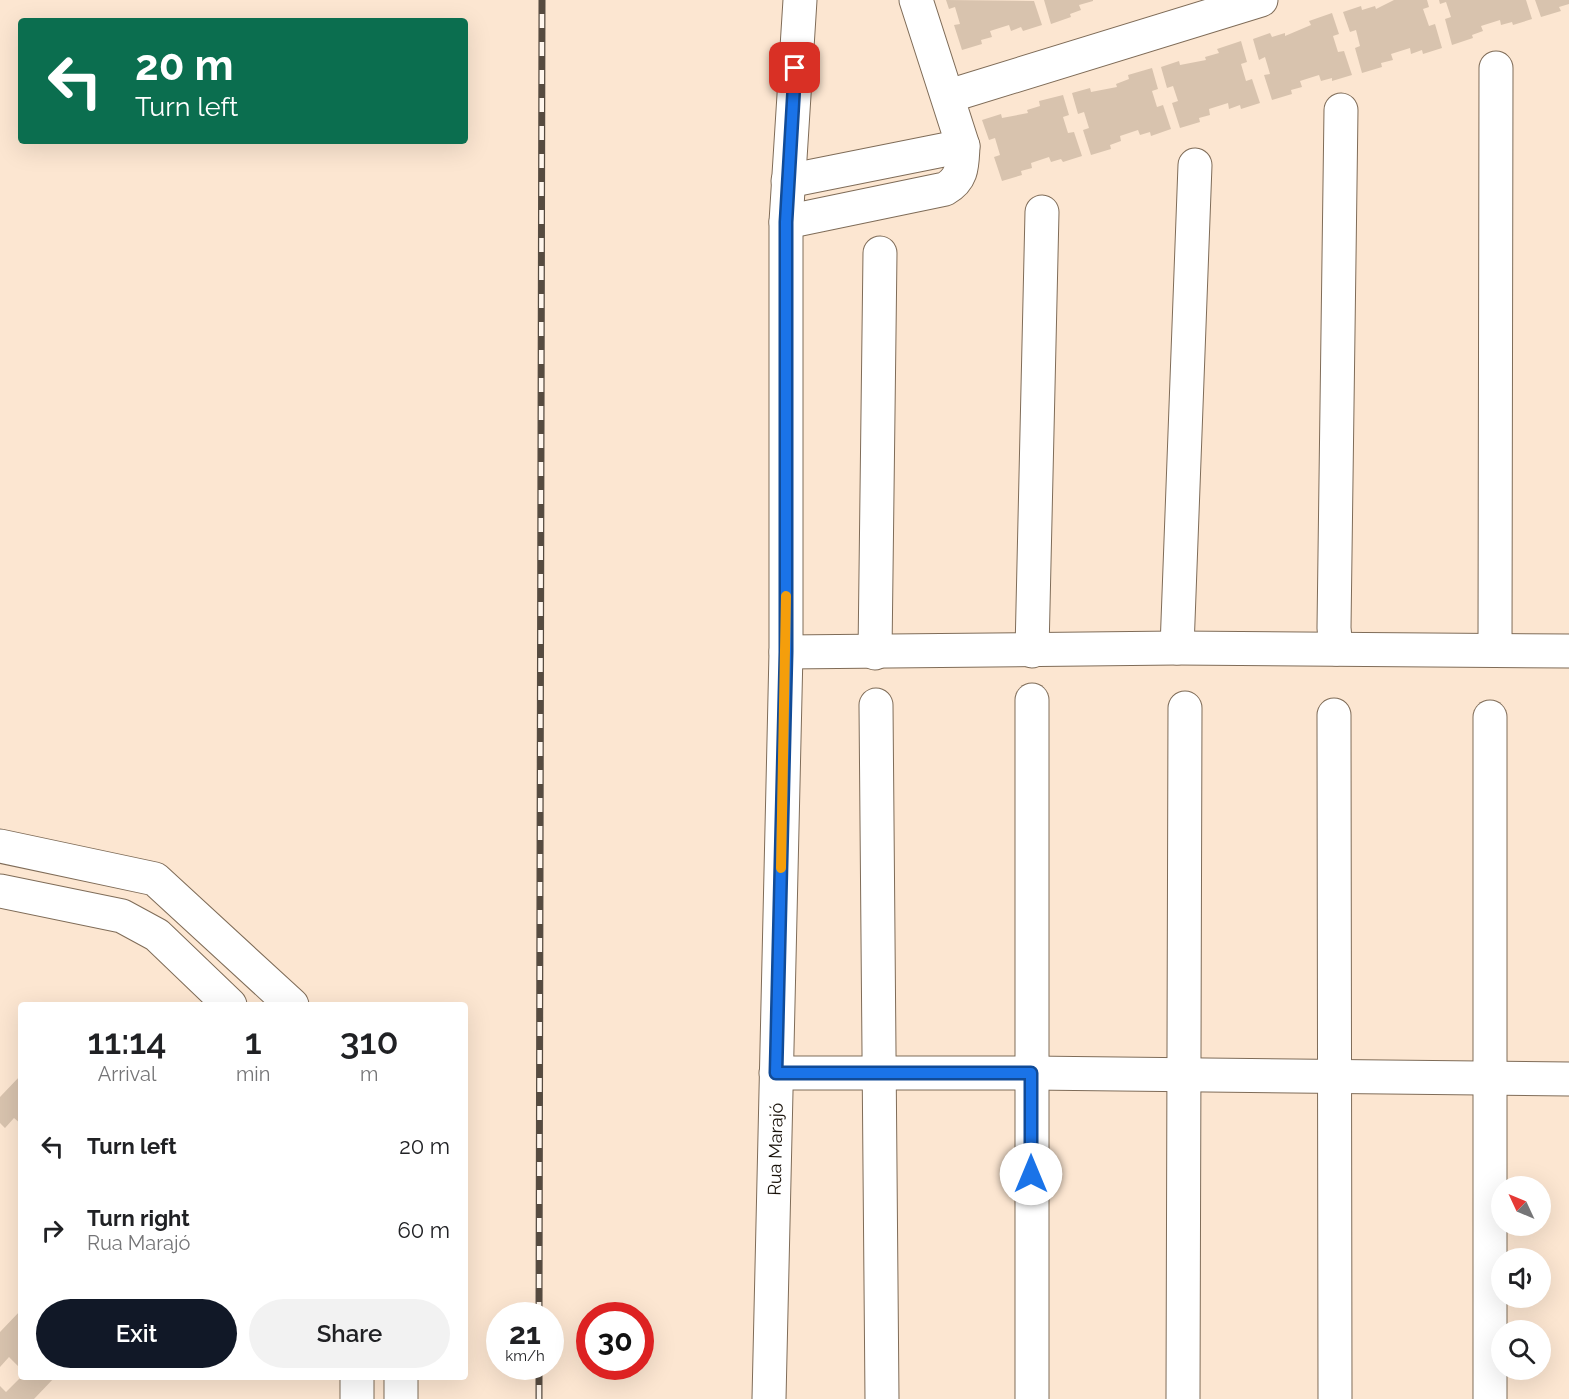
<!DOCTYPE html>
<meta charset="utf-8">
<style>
:root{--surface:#fff;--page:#f2f2f2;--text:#202124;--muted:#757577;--accent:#111827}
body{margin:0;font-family:Raleway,sans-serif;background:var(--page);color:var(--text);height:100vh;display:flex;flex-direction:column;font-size:22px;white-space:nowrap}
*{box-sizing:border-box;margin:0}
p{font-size:20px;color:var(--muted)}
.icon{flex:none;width:33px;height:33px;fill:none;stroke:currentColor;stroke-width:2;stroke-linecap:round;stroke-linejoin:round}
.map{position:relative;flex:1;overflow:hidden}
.drawer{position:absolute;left:18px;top:1002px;width:450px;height:378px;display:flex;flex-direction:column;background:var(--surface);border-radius:6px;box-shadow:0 6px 24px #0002}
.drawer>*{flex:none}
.banner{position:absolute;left:18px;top:18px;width:450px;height:126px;border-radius:6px;box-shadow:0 6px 24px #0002;background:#0b6e4f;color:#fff;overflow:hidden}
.needle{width:39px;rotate:314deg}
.tools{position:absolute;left:1491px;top:1176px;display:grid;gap:12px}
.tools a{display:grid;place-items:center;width:60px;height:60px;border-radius:50%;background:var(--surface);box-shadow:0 6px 24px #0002;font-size:30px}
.speed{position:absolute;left:486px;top:1302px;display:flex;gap:12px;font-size:30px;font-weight:700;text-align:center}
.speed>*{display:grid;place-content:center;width:78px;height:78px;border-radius:50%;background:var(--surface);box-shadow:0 6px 24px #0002;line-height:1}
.speed small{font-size:15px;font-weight:400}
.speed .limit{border:9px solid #d22;background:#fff;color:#111}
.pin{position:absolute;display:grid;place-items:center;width:51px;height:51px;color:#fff;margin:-26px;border-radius:12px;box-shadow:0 3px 9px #0006}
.me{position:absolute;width:66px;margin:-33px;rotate:0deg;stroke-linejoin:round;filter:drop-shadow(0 0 4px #0008)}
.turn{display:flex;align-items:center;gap:21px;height:126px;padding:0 18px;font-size:27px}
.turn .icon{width:78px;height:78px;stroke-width:2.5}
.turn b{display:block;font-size:42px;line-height:51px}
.eta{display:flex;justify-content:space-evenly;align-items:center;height:102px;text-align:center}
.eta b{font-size:36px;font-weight:600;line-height:42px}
.cta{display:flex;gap:12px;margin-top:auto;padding:12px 18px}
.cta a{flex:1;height:69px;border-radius:36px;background:var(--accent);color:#fff;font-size:24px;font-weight:600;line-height:69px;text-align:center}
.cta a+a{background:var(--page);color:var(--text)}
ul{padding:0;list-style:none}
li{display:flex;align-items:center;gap:18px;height:84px;padding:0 18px}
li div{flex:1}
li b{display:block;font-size:22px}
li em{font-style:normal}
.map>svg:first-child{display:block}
.building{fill:#d8c3ae}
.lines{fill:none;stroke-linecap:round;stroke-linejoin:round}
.minor-casing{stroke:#7f6c58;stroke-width:35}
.minor{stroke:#fff;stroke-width:33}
.rail-casing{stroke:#564b40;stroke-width:7}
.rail{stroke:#fff6ed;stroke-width:4.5;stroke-dasharray:14;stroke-linecap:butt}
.route-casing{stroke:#114b97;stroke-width:15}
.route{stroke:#1a73e8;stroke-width:10}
.slow{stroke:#f59e0b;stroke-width:10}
.labels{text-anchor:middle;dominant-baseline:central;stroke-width:4.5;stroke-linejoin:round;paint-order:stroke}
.street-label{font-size:18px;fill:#171008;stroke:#fff6ed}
</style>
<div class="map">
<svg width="1569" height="1399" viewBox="0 0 1569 1399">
<rect width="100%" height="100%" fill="#fce6d1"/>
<!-- building -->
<g class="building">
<polygon points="946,0 1034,1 1042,25 1023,31 1021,27 1011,31 1009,25 990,31 992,37 981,40 982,44 962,50 954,25 960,24 955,7 949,9"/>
<polygon points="1044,0 1093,0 1093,1 1079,5 1081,10 1070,14 1071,17 1051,24"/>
<polygon points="1394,0 1427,0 1429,7 1423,9 1429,26 1435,24 1442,48 1423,54 1422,50 1411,54 1410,48 1391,54 1393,60 1381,63 1382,67 1362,73 1355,48 1360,46 1356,30 1350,32 1343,12 1361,6 1362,10 1375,6 1376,9"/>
<polygon points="1439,0 1526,0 1532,19 1513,25 1512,22 1501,25 1500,20 1481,26 1483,31 1472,35 1473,38 1452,45 1445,19 1451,17 1446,2 1440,4"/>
<polygon points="1535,0 1569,0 1569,4 1559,7 1561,11 1541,17"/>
<polygon points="1332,13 1339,34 1333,36 1338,52 1344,51 1352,75 1332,81 1332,78 1321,81 1319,75 1300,81 1302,87 1291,90 1292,94 1272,100 1264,75 1270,74 1265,57 1259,60 1253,39 1270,33 1272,37 1285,33 1285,36 1311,25 1309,21"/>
<polygon points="1241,41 1247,62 1241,64 1246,81 1252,79 1260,103 1241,109 1240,105 1229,109 1228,103 1209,109 1210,115 1199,118 1200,122 1180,128 1172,103 1178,101 1173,86 1167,88 1161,67 1179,61 1180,65 1206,60 1205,57 1219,53 1217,49"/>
<polygon points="1152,68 1158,89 1152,91 1157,107 1163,105 1171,129 1151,136 1150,132 1140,135 1138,130 1120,136 1121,141 1110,145 1111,149 1091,155 1083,130 1089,128 1084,112 1078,114 1072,93 1090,88 1091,92 1117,87 1116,84 1129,79 1128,75"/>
<polygon points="1063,95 1069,115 1063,117 1068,133 1074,132 1082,156 1063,162 1061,159 1051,162 1049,157 1031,163 1032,168 1021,171 1022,175 1002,181 994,157 1000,155 995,138 989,140 982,120 1001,114 1002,118 1028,113 1027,110 1040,106 1039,101"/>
<polygon points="21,1075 21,1124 14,1118 5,1128 0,1123 0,1097"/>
<polygon points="21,1310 21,1369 9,1357 0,1367 0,1332"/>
<polygon points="21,1377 55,1377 34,1399 0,1399 0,1386 6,1392"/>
</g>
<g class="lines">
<defs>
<g id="minor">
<polyline points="949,96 1261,0"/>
<polyline points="788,181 963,146"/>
<path d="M786,222L945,189C963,179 962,165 963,146L916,0"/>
<polyline points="1177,648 1195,165"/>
<polyline points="1336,649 1334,628 1341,110"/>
<polyline points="1495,650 1496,68"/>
<polyline points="1032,651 1042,212"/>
<polyline points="786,652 1177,648 1569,651"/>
<polyline points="875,653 880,253"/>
<polyline points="876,705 882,1399"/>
<polyline points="1334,715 1335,1399"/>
<polyline points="0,846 155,879 292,1005"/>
<polyline points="0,891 122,916 157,935 230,1005"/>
<polyline points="776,1073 1031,1073 1569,1079"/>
<polyline points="357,1399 357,1377"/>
<polyline points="401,1399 401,1377"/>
<path id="s1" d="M769,1399L786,652V222L800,0"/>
<polyline points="1032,1399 1032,700"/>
<polyline points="1183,1399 1185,708"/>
<polyline points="1490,1399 1490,717"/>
</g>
</defs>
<!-- minor casing -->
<use href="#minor" class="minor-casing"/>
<!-- minor -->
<use href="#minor" class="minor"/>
<defs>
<g id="rail">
<polyline points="539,1316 542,0"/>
<polyline points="539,1399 539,1366"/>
</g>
</defs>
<!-- rail casing -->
<use href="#rail" class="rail-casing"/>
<!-- rail -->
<use href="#rail" class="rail"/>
</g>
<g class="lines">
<defs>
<polyline id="route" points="795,68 786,222 786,652 776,1073 1031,1073 1031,1174"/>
</defs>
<!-- route casing -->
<use href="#route" class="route-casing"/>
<!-- route -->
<use href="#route" class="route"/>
<!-- slow -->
<polyline class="slow" points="781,868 786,596"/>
</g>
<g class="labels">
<!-- street labels -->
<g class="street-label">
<text stroke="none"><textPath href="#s1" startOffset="250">Rua Marajó</textPath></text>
</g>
</g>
</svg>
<div class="tools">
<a><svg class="needle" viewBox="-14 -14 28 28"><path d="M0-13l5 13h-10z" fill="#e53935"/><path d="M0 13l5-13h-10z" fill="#757577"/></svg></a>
<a><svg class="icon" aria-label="sound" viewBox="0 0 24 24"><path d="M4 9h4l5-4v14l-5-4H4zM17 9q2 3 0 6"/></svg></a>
<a><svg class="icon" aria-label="search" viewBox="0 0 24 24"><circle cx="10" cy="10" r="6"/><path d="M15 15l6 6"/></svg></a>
</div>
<div class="speed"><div>21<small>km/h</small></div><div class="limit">30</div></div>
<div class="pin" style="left:795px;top:68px;background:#d93025"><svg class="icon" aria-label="arrive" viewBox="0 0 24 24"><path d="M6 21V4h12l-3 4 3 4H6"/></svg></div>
<svg class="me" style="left:1031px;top:1174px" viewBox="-20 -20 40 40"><circle r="19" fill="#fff"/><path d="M0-13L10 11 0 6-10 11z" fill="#1a73e8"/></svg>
<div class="banner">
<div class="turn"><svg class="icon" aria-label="left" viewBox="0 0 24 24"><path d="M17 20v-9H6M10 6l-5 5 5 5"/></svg><div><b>20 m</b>Turn left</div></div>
</div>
<section class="drawer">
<div class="eta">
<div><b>11:14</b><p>Arrival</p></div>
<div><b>1</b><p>min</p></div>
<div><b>310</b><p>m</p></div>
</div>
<ul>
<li><svg class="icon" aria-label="left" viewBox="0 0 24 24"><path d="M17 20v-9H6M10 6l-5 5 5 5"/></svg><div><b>Turn left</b></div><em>20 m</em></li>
<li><svg class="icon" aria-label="right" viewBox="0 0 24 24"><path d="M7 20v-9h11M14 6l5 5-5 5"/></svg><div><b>Turn right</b><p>Rua Marajó</p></div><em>60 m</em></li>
</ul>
<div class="cta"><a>Exit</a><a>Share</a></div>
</section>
</div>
